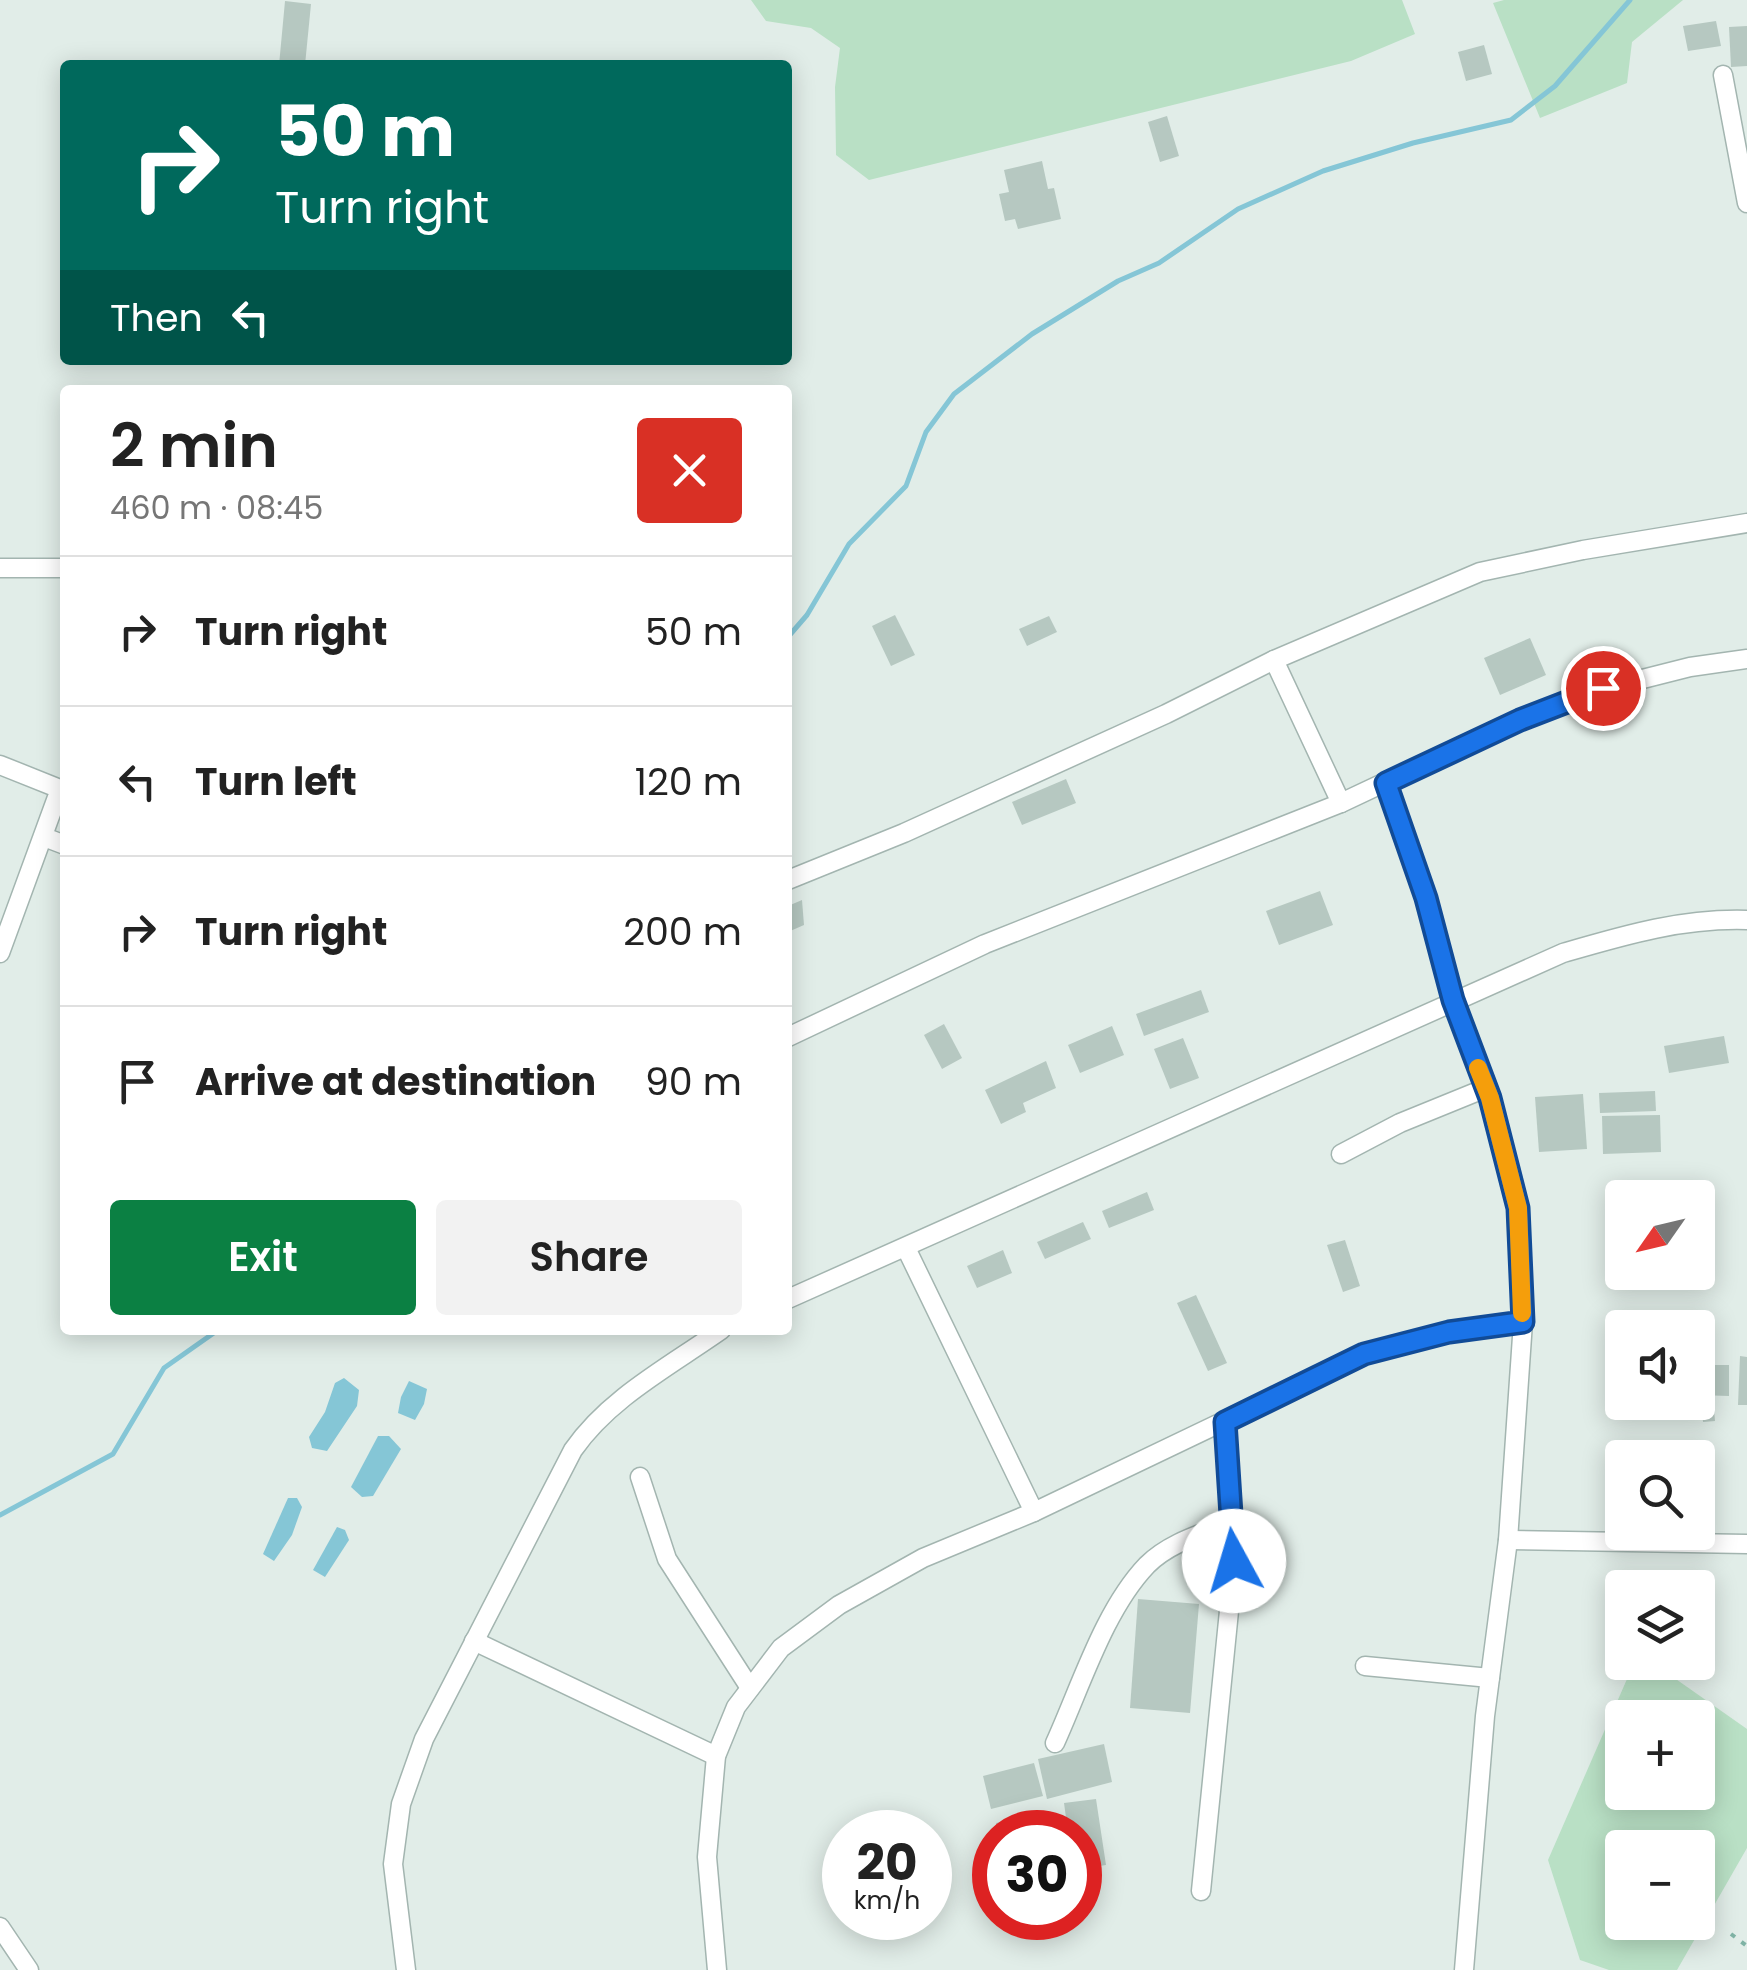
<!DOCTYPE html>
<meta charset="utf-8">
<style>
:root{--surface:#fff;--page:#f2f2f2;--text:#222;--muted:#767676;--line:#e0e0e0;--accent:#0b8043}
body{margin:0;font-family:Poppins,sans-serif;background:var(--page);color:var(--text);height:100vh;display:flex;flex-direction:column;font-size:38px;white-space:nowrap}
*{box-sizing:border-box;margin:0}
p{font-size:32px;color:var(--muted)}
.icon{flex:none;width:55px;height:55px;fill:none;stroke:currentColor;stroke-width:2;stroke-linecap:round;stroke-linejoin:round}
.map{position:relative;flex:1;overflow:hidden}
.panel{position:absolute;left:60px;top:385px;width:732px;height:950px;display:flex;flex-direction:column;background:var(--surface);border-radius:10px;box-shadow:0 5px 25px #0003}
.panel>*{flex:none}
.hud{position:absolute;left:60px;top:60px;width:732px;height:305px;border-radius:10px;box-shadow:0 5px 25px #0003;background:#00695c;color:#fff;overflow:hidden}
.needle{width:65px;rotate:236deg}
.fabs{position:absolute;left:1605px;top:1180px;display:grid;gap:20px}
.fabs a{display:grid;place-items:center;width:110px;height:110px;border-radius:10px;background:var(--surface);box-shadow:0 5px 25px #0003;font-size:50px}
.speed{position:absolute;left:822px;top:1810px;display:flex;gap:20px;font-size:50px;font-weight:700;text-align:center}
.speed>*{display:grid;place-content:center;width:130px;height:130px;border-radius:50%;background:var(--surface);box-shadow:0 5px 25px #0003;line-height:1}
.speed small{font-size:25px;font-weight:400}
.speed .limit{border:15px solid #d22;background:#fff;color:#111}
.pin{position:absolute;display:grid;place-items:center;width:85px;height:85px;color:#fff;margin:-42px;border:5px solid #fff;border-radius:50%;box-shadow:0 2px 10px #0007}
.me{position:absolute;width:110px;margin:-55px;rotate:354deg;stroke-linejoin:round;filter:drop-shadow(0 0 8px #0008)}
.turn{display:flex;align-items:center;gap:35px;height:210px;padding:0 50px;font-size:45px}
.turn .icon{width:130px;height:130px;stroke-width:2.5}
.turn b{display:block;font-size:70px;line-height:85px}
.then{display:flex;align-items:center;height:95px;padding:0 50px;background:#0003;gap:20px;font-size:38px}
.round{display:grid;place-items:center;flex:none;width:105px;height:105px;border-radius:10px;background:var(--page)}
.overview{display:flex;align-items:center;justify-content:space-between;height:170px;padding:0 50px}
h1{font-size:60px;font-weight:600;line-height:75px}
.action{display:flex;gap:20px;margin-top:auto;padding:20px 50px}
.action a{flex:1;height:115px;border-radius:10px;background:var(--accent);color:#fff;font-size:40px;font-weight:600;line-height:115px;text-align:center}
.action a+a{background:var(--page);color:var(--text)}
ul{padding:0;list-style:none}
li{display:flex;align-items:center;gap:30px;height:150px;padding:0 50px;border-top:2px solid var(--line)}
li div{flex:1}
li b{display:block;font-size:38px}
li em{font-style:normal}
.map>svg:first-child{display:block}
.green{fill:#b9e0c5;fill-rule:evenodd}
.water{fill:#85c6d6}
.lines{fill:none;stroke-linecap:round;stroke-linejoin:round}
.stream{stroke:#85c6d6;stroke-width:5}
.building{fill:#b6c8c1}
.minor-casing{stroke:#a3b5b0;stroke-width:21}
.path{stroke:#7fb3a5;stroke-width:4;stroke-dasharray:5 8;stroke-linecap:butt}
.minor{stroke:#fff;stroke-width:18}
.route-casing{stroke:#114b97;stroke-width:25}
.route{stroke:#1a73e8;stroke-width:18}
.slow{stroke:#f59e0b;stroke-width:18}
</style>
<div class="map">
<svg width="1747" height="1970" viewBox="0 0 1747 1970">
<rect width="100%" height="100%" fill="#e1ede8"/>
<!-- green -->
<g class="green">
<polygon points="751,0 1402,0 1415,34 1351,61 869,180 836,155 835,87 840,48 811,28 766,21"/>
<polygon points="1504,0 1683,0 1632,42 1627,83 1540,118 1493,3"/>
<path d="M1634,1663H1653L1747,1729V1848L1677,1970H1609L1580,1960L1548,1860ZM1622,1718H1698V1792H1622ZM1622,1848H1698V1922H1622Z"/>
</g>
<!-- water -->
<g class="water">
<polygon points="344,1378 359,1390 357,1406 327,1451 312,1448 309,1437 325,1412 335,1383"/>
<polygon points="409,1381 427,1389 424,1404 415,1420 398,1413 401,1397"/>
<polygon points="378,1436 389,1436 401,1449 373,1496 362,1497 351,1487"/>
<polygon points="288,1498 297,1498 302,1507 292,1535 274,1561 263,1554"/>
<polygon points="337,1527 345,1530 349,1540 325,1577 313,1570"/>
</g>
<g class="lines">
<!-- stream -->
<g class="stream">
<polyline points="788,637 807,615 849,544 906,486 926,432 954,394 1032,334 1118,281 1159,263 1238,209 1323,171 1413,143 1511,120 1555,86 1630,0"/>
<polyline points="0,1515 113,1454 164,1368 218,1330"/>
</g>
</g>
<!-- building -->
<g class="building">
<polygon points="285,1 311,4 305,65 279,65"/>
<polygon points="1716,21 1721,46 1688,51 1683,26"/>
<polygon points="1747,26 1747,66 1731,67 1729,27"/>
<polygon points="1484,45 1492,74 1466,81 1458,52"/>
<polygon points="1167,116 1179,156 1160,162 1148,122"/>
<polygon points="1042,161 1048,189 1054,188 1061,219 1018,229 1015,219 1005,221 999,194 1009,192 1004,170"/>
<polygon points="895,615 915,655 891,666 872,626"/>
<polygon points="1049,616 1057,632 1027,646 1019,629"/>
<polygon points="1530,638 1546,675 1500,695 1484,658"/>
<polygon points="1066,779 1076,803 1022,825 1012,802"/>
<polygon points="1320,891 1333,925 1279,945 1266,911"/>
<polygon points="802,900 804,925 788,932 788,906"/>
<polygon points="1201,990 1209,1012 1144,1036 1136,1014"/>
<polygon points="944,1024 962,1058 942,1069 924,1035"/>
<polygon points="1112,1026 1124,1055 1080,1073 1068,1045"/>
<polygon points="1724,1036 1729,1063 1669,1073 1664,1046"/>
<polygon points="1183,1038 1199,1078 1170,1089 1154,1049"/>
<polygon points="1046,1061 1056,1088 1023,1103 1026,1112 1001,1124 985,1090"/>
<polygon points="1655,1091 1656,1111 1600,1113 1599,1093"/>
<polygon points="1583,1094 1587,1149 1539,1152 1535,1097"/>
<polygon points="1660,1115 1661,1152 1603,1154 1602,1116"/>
<polygon points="1692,1180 1693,1198 1672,1198 1671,1181"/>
<polygon points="1147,1192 1154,1210 1109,1228 1102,1211"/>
<polygon points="1083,1222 1091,1239 1045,1259 1037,1242"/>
<polygon points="1345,1240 1360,1286 1343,1292 1327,1245"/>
<polygon points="1003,1250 1012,1273 977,1288 967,1266"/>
<polygon points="1196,1295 1227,1363 1208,1371 1177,1303"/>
<polygon points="1740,1356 1747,1357 1747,1405 1738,1405"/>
<polygon points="1698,1365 1729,1365 1729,1396 1698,1395"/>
<polygon points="1713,1397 1715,1421 1703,1422 1701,1398"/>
<polygon points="1138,1599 1199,1604 1190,1713 1130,1708"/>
<polygon points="1104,1744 1112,1782 1047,1799 1038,1759"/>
<polygon points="1034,1763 1043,1796 991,1809 983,1776"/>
<polygon points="1096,1799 1106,1865 1080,1869 1080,1832 1068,1832 1064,1803"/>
<polygon points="1045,1813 1049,1832 998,1832 996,1823"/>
</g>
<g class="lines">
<defs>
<g id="minor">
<polyline points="1723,75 1747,203"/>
<polyline points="0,568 65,568"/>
<polyline points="1274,660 1341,803"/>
<polyline points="0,765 60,789 0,953"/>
<polyline points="1385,783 1425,898 1453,1000 1490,1098 1518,1208 1523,1322 1508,1540 1485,1716 1464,1970"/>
<polyline points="44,837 65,845"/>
<polyline points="788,880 904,833 1166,714 1274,660 1480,572 1583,550 1747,523"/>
<polyline points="788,1037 985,944 1341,803 1519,719 1603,689 1690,667 1747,659"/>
<polyline points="1341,1154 1400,1123 1486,1088"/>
<polyline points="906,1248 1034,1512"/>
<path d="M788,1299L1563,953C1625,935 1682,918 1747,920"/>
<polyline points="640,1477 667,1559 750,1688"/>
<polyline points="1508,1540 1747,1544"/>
<polyline points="474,1641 716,1756"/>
<polyline points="1365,1666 1490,1678"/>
<path d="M1055,1743C1081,1686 1104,1610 1147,1565C1169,1543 1201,1534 1229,1523"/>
<polyline points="1201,1891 1234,1561 1225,1422"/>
<polyline points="0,1927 29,1970"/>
<path d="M406,1970L393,1864L401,1804L424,1739L573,1450C609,1398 670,1366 721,1330"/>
<polyline points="717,1970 707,1857 716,1756 736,1707 781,1648 839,1605 923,1558 1034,1512 1364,1354 1449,1332 1523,1322"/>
</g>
</defs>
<!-- minor casing -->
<use href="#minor" class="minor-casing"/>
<!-- path -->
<polyline class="path" points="1731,1934 1747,1946"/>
<!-- minor -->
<use href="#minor" class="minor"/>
</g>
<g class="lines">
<defs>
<polyline id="route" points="1234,1561 1225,1422 1364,1354 1449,1332 1523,1322 1518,1208 1490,1098 1453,1000 1426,898 1386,783 1520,720 1603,688"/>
</defs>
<!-- route casing -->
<use href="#route" class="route-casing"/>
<!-- route -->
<use href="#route" class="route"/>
<!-- slow -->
<polyline class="slow" points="1478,1068 1490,1098 1518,1208 1522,1313"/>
</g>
</svg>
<div class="fabs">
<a><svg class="needle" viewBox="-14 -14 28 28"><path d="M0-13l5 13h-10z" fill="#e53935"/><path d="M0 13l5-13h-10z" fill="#767676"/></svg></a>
<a><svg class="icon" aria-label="sound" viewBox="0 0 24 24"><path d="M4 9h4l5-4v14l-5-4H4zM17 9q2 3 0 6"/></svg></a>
<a><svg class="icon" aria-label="search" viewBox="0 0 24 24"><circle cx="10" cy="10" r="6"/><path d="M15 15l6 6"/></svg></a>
<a><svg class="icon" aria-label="layers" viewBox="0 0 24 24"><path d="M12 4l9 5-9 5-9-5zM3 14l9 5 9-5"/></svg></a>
<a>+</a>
<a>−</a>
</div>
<div class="speed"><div>20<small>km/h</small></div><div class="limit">30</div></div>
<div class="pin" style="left:1603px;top:688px;background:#d93025"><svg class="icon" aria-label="arrive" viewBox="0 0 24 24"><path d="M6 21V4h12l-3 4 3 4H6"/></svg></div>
<svg class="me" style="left:1234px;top:1561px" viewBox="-20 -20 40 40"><circle r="19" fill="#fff"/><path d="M0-13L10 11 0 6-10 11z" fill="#1a73e8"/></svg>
<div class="hud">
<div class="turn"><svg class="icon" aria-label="right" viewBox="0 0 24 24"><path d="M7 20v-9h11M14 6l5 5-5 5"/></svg><div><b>50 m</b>Turn right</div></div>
<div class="then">Then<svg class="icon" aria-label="left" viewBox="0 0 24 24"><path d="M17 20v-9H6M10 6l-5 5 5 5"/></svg></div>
</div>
<section class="panel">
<div class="overview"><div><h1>2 min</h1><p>460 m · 08:45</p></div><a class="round" style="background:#d93025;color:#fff"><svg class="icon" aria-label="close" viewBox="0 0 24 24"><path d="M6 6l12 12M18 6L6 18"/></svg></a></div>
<ul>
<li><svg class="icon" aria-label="right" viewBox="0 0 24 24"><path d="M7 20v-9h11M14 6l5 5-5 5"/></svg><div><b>Turn right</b></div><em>50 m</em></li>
<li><svg class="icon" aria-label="left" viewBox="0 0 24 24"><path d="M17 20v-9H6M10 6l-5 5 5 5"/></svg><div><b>Turn left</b></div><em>120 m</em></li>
<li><svg class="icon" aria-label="right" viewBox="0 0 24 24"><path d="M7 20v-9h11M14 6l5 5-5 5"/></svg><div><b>Turn right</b></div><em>200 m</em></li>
<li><svg class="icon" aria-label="arrive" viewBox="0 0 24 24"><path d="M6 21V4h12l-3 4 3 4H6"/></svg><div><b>Arrive at destination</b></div><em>90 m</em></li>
</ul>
<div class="action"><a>Exit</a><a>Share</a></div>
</section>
</div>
